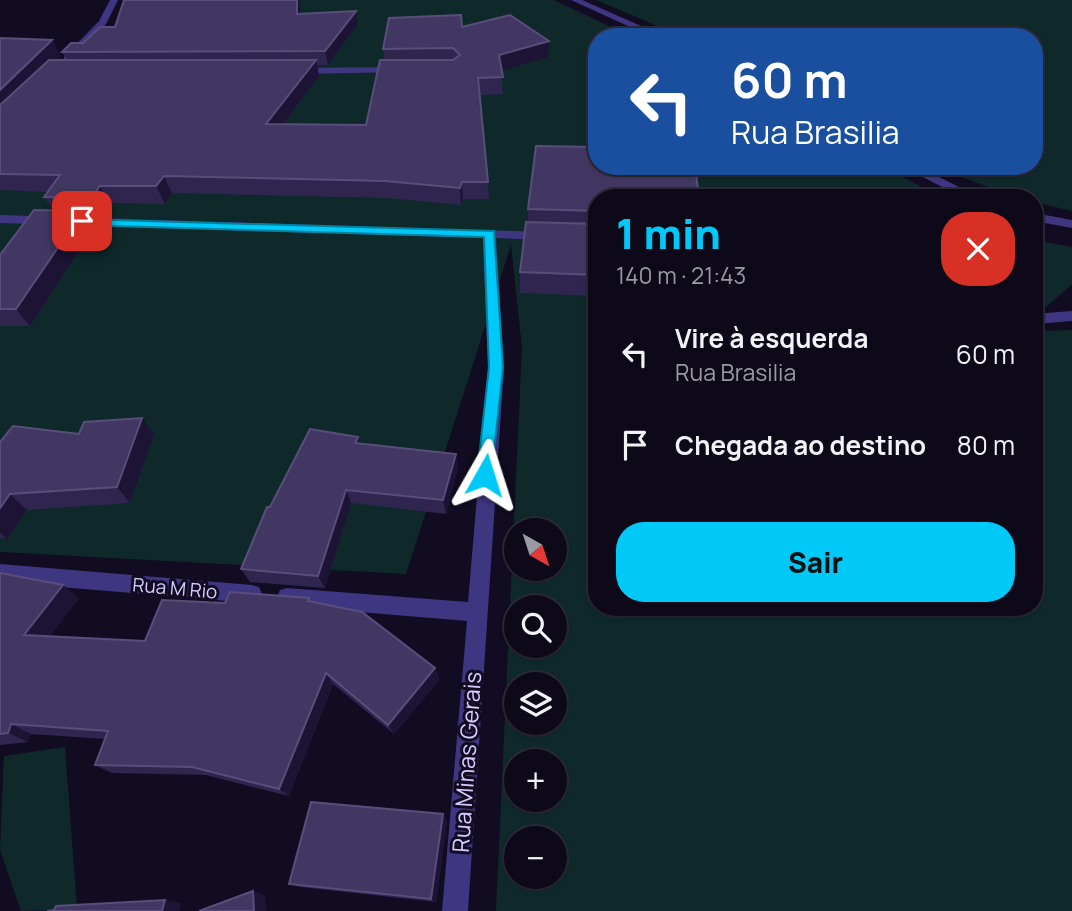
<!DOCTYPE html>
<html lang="pt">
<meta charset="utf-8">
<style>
:root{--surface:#0d0919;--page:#161222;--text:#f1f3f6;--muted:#9a9aa2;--line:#2d2a38;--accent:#00c9f7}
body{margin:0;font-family:Manrope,sans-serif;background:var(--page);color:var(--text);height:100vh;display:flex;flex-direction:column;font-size:26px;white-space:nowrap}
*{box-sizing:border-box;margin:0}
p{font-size:23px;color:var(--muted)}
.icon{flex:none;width:38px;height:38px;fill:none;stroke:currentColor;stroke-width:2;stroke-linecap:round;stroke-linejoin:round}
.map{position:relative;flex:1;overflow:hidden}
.side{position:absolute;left:588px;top:189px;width:455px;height:427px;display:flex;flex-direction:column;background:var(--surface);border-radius:28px;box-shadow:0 2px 5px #0004,0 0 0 2px var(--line)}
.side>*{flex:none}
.top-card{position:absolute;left:588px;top:28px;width:455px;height:147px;border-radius:28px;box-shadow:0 2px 5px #0004,0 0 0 2px var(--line);background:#1a4fa0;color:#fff;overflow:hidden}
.needle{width:46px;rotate:141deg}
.tools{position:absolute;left:504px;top:518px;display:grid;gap:14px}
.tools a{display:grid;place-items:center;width:63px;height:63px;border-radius:50%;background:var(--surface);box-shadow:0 2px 5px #0004,0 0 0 2px var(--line);font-size:35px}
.pin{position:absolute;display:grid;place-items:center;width:60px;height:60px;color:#fff;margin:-30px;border-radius:14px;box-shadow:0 4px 10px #0006}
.me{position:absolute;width:77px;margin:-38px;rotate:6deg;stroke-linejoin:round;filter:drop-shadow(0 0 5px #0008)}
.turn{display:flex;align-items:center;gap:24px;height:147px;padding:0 28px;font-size:32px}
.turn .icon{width:91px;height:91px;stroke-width:2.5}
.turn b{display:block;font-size:49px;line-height:60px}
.round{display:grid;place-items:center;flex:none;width:74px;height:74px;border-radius:28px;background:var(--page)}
.summary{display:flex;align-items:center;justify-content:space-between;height:119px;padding:0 28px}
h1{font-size:42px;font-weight:800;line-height:52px;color:var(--accent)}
.action{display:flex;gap:14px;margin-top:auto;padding:14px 28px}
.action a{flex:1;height:80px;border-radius:28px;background:var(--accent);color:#111;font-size:28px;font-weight:800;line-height:80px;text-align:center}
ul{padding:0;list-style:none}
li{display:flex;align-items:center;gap:21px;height:91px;padding:0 28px}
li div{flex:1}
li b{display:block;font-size:26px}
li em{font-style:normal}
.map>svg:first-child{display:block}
.green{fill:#0f292b;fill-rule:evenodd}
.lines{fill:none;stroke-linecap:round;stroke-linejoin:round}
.minor{fill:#3f3681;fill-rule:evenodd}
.wall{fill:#30254f}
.shaded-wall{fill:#1c1335}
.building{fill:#423762;stroke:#594e7b;stroke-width:2}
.route{fill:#00c9f7;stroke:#0083a1;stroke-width:2}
.labels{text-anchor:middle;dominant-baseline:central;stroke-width:6;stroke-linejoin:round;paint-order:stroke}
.street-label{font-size:19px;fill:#d6ccff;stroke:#110c21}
.near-street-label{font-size:23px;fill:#d6ccff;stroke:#110c21}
</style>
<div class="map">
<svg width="1072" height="911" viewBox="0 0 1072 911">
<rect width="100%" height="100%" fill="#110c21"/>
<!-- green -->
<g class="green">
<path d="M226,0H554L632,37H597V166H883L942,198H597V607H1034V331L1072,330V911H496L522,348L511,245L406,574L0,552V184ZM516,530H555V569H516ZM516,607H555V646H516ZM516,684H555V723H516ZM516,761H555V800H516ZM516,838H555V877H516Z"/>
<polygon points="596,0 1072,0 1072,211 1034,202 1034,198 1008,195 934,166 1034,166 1034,37 683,37"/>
<polygon points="1034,240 1072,247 1072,284 1034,318"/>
<polygon points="65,747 77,909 21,911 0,850 4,756"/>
</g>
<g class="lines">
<!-- minor -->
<g class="minor">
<polygon points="110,0 118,0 106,24 70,61 64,61 64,57 99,21"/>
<polygon points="571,0 582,0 666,37 652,37"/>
<polygon points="400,67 404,68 404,72 295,74 290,71 295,68"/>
<polygon points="901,166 917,166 981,198 964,198"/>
<polygon points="1034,213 1072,220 1072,228 1034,221"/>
<polygon points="0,215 546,232 553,236 546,240 496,238 504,367 468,911 442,911 467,621 287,606 280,604 277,597 280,590 287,588 468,602 488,367 483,238 0,223"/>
<polygon points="1072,311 1072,321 1034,324 1034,314"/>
<polygon points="0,564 252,585 259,587 262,594 259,601 252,603 0,582"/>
</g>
</g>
<!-- wall -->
<g class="wall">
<polygon points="124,0 300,0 300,14 358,24 328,65 317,65 319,76 284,124 366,125 385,60 383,49 462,27 548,57 501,70 503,94 480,95 489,199 463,199 461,205 388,198 172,193 165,204 109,203 101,216 85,215 93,229 30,326 0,326 0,255 53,210 44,197 48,192 0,190 0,38 52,40 60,56 56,60 67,60 62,52 83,43 115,27"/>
<polygon points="597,198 597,296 520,293 520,272 528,222 528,209"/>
<polygon points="79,434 154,434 130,503 27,510 7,539 0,538 0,442"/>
<polygon points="360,443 458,468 446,514 351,503 325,588 250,582 241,569 270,507"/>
<polygon points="0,573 79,598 50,636 145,641 225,603 311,601 435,668 439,680 394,734 333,684 289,796 206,775 112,773 95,765 105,739 31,734 28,742 0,745"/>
<polygon points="443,814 447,821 436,902 300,887 289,884"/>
</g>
<!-- shaded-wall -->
<g class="shaded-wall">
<polygon points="297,0 300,0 301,27 297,14"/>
<polygon points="356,11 358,24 328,65 325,51"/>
<polygon points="52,40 60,56 0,116 0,90"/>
<polygon points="549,41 548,57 500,71 499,55"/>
<polygon points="316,60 319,76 271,141 266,124"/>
<polygon points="164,176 172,193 165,204 156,186"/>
<polygon points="462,182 463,199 461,205 460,188"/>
<polygon points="100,186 109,203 101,216 91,198"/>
<polygon points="83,211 93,229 30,326 16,309"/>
<polygon points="142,418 154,434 130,503 117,487"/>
<polygon points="456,454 458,468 446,514 443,500"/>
<polygon points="346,490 351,503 325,588 318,576"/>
<polygon points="10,494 27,510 7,539 0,533 0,508"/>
<polygon points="63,585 79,598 42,647 24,635"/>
<polygon points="435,668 439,680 394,734 388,725"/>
<polygon points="326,673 333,684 289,796 279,789"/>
<polygon points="11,724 31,734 28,742 8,733"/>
<polygon points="443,814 447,821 436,902 431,899"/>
<polygon points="253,891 265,895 267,911 254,911"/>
<polygon points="165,900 181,903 179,911 162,911"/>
</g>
<!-- building -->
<g class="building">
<polygon points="124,0 297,0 297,14 356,11 325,51 62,52 71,43 83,43 100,27 115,27"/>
<polygon points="461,15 462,27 510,15 549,41 499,55 503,77 478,78 488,182 462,182 460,188 385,181 164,176 156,186 100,186 91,198 44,197 60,175 0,174 0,105 49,60 316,60 266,124 366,125 380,60 453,60 460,55 453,48 383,49 389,18"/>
<polygon points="0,38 52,40 0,90"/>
<polygon points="536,146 597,147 597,166 695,166 699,198 597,198 597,211 528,209"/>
<polygon points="34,210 83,211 16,309 0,309 0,255"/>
<polygon points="526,222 597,224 597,275 520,272"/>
<polygon points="142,418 117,487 10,494 0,508 0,442 13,426 79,434 84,422"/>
<polygon points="310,429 358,437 355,443 456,454 443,500 346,490 318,576 241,569 267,507 270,507"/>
<polygon points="0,573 63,585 24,635 145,641 162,600 225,603 230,592 309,598 308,601 362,612 435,668 388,725 326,673 279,789 192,767 95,765 108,731 11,724 8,733 0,734"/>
<polygon points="311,802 443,814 431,899 289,884"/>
<polygon points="253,891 254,911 199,911"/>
<polygon points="165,900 162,911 47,911 54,910 56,906"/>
</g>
<!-- route -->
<polygon class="route" points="77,219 494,231 503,367 491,480 485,482 477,475 489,367 484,237 82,225 77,224"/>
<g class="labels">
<!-- street labels -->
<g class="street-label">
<text transform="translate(175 588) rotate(5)">Rua M Rio</text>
</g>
<!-- near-street labels -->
<g class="near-street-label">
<text transform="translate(466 762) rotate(-86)">Rua Minas Gerais</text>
</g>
</g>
</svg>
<div class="tools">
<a><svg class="needle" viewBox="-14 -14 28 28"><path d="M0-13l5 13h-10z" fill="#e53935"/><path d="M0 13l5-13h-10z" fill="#9a9aa2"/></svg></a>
<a><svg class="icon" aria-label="search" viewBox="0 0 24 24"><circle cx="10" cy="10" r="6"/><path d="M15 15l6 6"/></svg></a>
<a><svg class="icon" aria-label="layers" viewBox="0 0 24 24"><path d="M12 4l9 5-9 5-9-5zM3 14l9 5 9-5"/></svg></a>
<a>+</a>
<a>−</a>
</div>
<div class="pin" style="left:82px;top:221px;background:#d93025"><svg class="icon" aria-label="arrive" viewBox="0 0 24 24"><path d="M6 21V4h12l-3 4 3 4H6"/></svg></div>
<svg class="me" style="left:485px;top:475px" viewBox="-20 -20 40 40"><path d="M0-17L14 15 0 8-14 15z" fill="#00c9f7" stroke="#fff" stroke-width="4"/></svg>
<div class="top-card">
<div class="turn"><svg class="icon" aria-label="left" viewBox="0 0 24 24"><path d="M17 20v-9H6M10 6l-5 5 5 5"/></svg><div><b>60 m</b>Rua Brasilia</div></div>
</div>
<section class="side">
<div class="summary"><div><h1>1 min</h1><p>140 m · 21:43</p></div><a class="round" style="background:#d93025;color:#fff"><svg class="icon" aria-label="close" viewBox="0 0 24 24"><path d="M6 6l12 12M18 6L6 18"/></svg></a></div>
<ul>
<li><svg class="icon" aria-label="left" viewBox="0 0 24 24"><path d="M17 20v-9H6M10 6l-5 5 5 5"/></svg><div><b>Vire à esquerda</b><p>Rua Brasilia</p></div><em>60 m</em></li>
<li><svg class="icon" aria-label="arrive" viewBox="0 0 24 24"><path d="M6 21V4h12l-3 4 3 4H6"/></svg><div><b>Chegada ao destino</b></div><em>80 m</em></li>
</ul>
<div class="action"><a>Sair</a></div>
</section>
</div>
